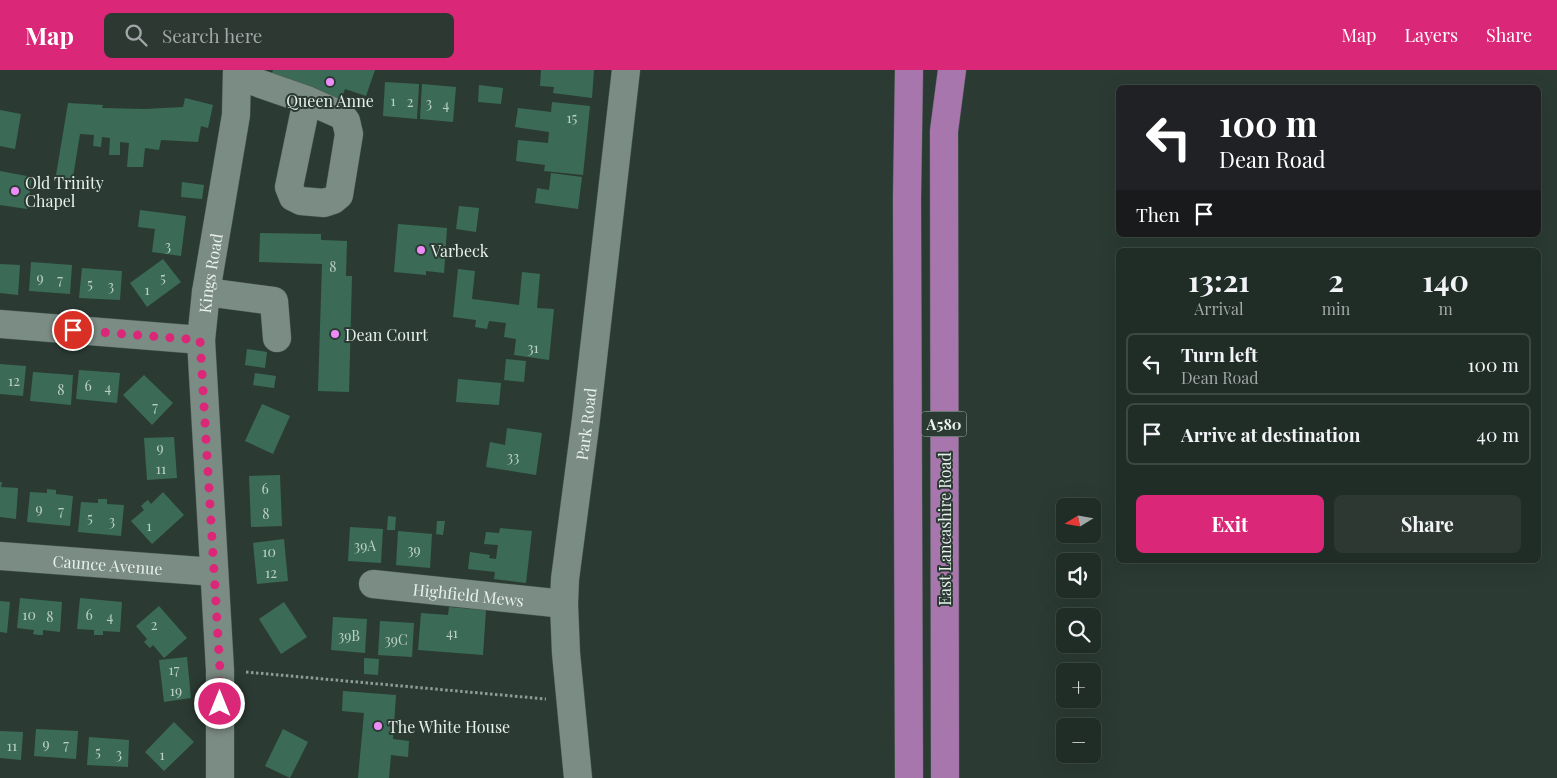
<!DOCTYPE html>
<meta charset="utf-8">
<style>
:root{--surface:#202c26;--page:#2d3832;--text:#f1f3f6;--muted:#a2a7a7;--line:#3d4843;--accent:#db2777}
body{margin:0;font-family:"Playfair Display",serif;background:var(--page);color:var(--text);height:100vh;display:flex;flex-direction:column;font-size:19px;white-space:nowrap}
*{box-sizing:border-box;margin:0}
p{font-size:16px;color:var(--muted)}
.icon{flex:none;width:28px;height:28px;fill:none;stroke:currentColor;stroke-width:2;stroke-linecap:round;stroke-linejoin:round}
.map{position:relative;flex:1;overflow:hidden}
.side{position:absolute;left:1116px;top:178px;width:425px;height:315px;display:flex;flex-direction:column;background:var(--surface);border-radius:8px;box-shadow:0 5px 20px #0002,0 0 0 1px var(--line)}
.side>*{flex:none}
.top-card{position:absolute;left:1116px;top:15px;width:425px;height:152px;border-radius:8px;box-shadow:0 5px 20px #0002,0 0 0 1px var(--line);background:#202124;color:#fff;overflow:hidden}
.needle{width:32px;rotate:259deg}
.buttons{position:absolute;left:1056px;top:428px;display:grid;gap:10px}
.buttons a{display:grid;place-items:center;width:45px;height:45px;border-radius:8px;background:var(--surface);box-shadow:0 5px 20px #0002,0 0 0 1px var(--line);font-size:25px}
.pin{position:absolute;display:grid;place-items:center;width:42px;height:42px;color:#fff;margin:-21px;border:2px solid #fff;border-radius:50%;box-shadow:0 1px 5px #0007}
.me{position:absolute;width:55px;margin:-28px;rotate:0deg;stroke-linejoin:round;filter:drop-shadow(0 0 4px #0008)}
.turn{display:flex;align-items:center;gap:18px;height:105px;padding:0 20px;font-size:22px}
.turn .icon{width:65px;height:65px;stroke-width:2.5}
.turn b{display:block;font-size:35px;line-height:42px}
.then{display:flex;align-items:center;height:48px;padding:0 20px;background:#0003;gap:10px;font-size:19px}
.eta{display:flex;justify-content:space-evenly;align-items:center;height:85px;text-align:center}
.eta b{font-size:30px;font-weight:700;line-height:35px}
.cta{display:flex;gap:10px;margin-top:auto;padding:10px 20px}
.cta a{flex:1;height:58px;border-radius:8px;background:var(--accent);color:#fff;font-size:20px;font-weight:700;line-height:58px;text-align:center}
.cta a+a{background:var(--page);color:var(--text)}
ul{padding:0;list-style:none}
li{display:flex;align-items:center;gap:15px;height:62px;margin:0 10px 8px;padding:0 10px;border:2px solid var(--line);border-radius:8px}
li div{flex:1}
li b{display:block;font-size:19px}
li em{font-style:normal}
header{display:flex;align-items:center;gap:30px;box-sizing:border-box;height:70px;padding:0 25px;background:var(--accent);color:#fff}
header strong{font-size:24px}
nav{display:flex;gap:28px;margin-inline-start:auto;font-size:18px}
.search{width:350px;height:45px;background:var(--page);display:flex;align-items:center;gap:12px;box-sizing:border-box;padding:0 18px;border-radius:8px;color:var(--muted);font-size:19px}
.map>svg:first-child{display:block}
.building{fill:#3b6b57}
.lines{fill:none;stroke-linecap:round;stroke-linejoin:round}
.minor-casing{stroke:#4a5852;stroke-width:29}
.highway-casing{stroke:#4a5852;stroke-width:29}
.path{stroke:#8f9b95;stroke-width:3;stroke-dasharray:2.5 2.5;stroke-linecap:butt}
.minor{stroke:#7b8c84;stroke-width:28}
.highway{stroke:#a676ac;stroke-width:28}
.route{stroke:#db2777;stroke-width:9;stroke-dasharray:0 16.2}
.poi-dot{fill:#ed8cf9;stroke:#2b3b33;stroke-width:2}
.labels{text-anchor:middle;dominant-baseline:central;stroke-width:4;stroke-linejoin:round;paint-order:stroke}
.number-label{font-size:14px;fill:#bdd0c8}
.shield{fill:#2b3b33;stroke:#afbab5;stroke-width:1}
.shield-label{font-size:15px;font-weight:bold;fill:#e8f1ed}
.poi-label{font-size:16px;fill:#e8f1ed;stroke:#2b3b33;text-anchor:start}
.street-label{font-size:16px;fill:#e8f1ed;stroke:#2b3b33}
</style>
<header>
<strong>Map</strong>
<div class="search"><svg class="icon" aria-label="search" viewBox="0 0 24 24"><circle cx="10" cy="10" r="6"/><path d="M15 15l6 6"/></svg>Search here</div>
<nav><a>Map</a><a>Layers</a><a>Share</a></nav>
</header>
<div class="map">
<svg width="1557" height="708" viewBox="0 0 1557 708">
<rect width="100%" height="100%" fill="#2b3b33"/>
<!-- building -->
<g class="building">
<polygon points="273,0 375,0 366,26 345,19 340,32 271,5"/>
<polygon points="541,0 594,0 592,28 553,23 554,17 540,16"/>
<polygon points="385,12 419,14 417,49 383,46"/>
<polygon points="422,14 456,17 453,52 420,49"/>
<polygon points="479,15 503,18 501,34 478,32"/>
<polygon points="185,28 213,35 208,58 201,56 198,72 161,70 159,80 145,78 143,97 127,97 129,73 120,72 120,85 109,85 110,68 102,67 101,77 93,76 94,65 80,64 72,113 55,111 68,33 103,35 102,38 145,39 183,37"/>
<polygon points="552,32 590,36 583,105 544,101 545,95 516,91 518,70 548,73 549,62 515,57 518,38 551,42"/>
<polygon points="0,40 21,44 15,79 0,76"/>
<polygon points="0,101 32,107 27,139 0,135"/>
<polygon points="551,103 582,107 578,139 535,133 537,118 549,120"/>
<polygon points="182,112 204,115 202,129 181,127"/>
<polygon points="459,136 479,138 476,162 456,159"/>
<polygon points="140,140 186,146 181,186 152,182 155,159 138,157"/>
<polygon points="398,154 447,158 444,203 426,201 426,205 394,202"/>
<polygon points="260,163 321,164 321,170 347,171 346,206 352,206 349,322 318,321 322,194 259,192"/>
<polygon points="163,189 181,212 147,237 130,213"/>
<polygon points="31,192 72,195 70,224 29,221"/>
<polygon points="0,194 20,195 18,225 0,223"/>
<polygon points="82,198 122,201 120,230 79,228"/>
<polygon points="458,199 475,201 472,229 519,235 522,202 540,204 537,238 554,239 549,290 514,285 516,269 504,267 506,253 489,251 487,259 475,257 476,250 453,247"/>
<polygon points="247,279 267,282 265,298 245,295"/>
<polygon points="506,289 526,291 524,312 504,310"/>
<polygon points="0,294 26,296 23,326 0,324"/>
<polygon points="79,300 120,303 117,333 76,329"/>
<polygon points="33,302 73,305 71,335 30,331"/>
<polygon points="255,303 276,306 274,318 253,315"/>
<polygon points="144,305 173,333 152,355 123,325"/>
<polygon points="458,309 501,313 499,335 456,332"/>
<polygon points="262,334 290,346 273,384 245,371"/>
<polygon points="507,358 542,363 536,405 486,397 490,372 505,375"/>
<polygon points="174,367 177,408 147,410 144,368"/>
<polygon points="280,405 282,456 251,457 249,406"/>
<polygon points="0,412 2,412 1,417 18,418 16,449 0,447"/>
<polygon points="47,419 56,420 56,424 73,426 70,456 27,452 30,422 47,423"/>
<polygon points="163,422 184,445 152,474 131,451 144,440 141,436 144,433 148,430 151,434"/>
<polygon points="98,429 107,429 107,434 124,435 121,466 78,462 81,432 98,433"/>
<polygon points="388,446 396,447 395,460 387,460"/>
<polygon points="437,451 445,451 443,465 436,464"/>
<polygon points="350,457 383,459 381,493 348,491"/>
<polygon points="500,458 532,461 526,513 494,509 495,502 468,499 470,482 490,485 489,488 496,489 498,475 484,474 486,462 499,463"/>
<polygon points="398,461 432,464 430,498 396,495"/>
<polygon points="284,469 288,511 257,514 253,473"/>
<polygon points="20,528 62,532 60,562 43,560 43,565 38,565 33,564 34,560 17,558"/>
<polygon points="80,528 122,532 120,562 103,561 103,565 94,565 94,560 77,559"/>
<polygon points="0,531 10,532 7,563 0,562"/>
<polygon points="284,532 307,567 281,584 259,549"/>
<polygon points="159,536 187,568 164,588 153,575 150,578 144,572 147,569 136,556"/>
<polygon points="449,537 486,540 483,585 418,580 421,543 448,545"/>
<polygon points="333,547 367,549 365,583 331,580"/>
<polygon points="380,551 414,553 412,587 378,585"/>
<polygon points="187,587 191,628 164,632 159,590"/>
<polygon points="364,588 379,589 378,605 364,604"/>
<polygon points="343,621 396,625 393,669 409,671 408,687 391,685 389,708 358,708 364,643 342,641"/>
<polygon points="174,652 194,672 164,701 145,682"/>
<polygon points="36,659 78,661 76,689 34,686"/>
<polygon points="283,659 308,672 290,708 265,696"/>
<polygon points="0,661 23,662 21,690 0,688"/>
<polygon points="89,667 129,670 128,697 87,695"/>
</g>
<g class="lines">
<defs>
<g id="minor">
<polyline points="238,6 307,30 341,45 346,51 349,64 339,125 333,130 324,133 301,131 293,127 289,117 307,30"/>
<polyline points="206,222 274,231 277,268"/>
<polyline points="0,254 201,270"/>
<path id="s1" d="M0,486L214,502"/>
<path id="s2" d="M373,514L564,534"/>
<path id="s3" d="M220,708V600L201,270L206,222L236,45L237,0"/>
<path id="s4" d="M578,708L566,583L564,534L565,509L586,349L626,0"/>
</g>
<g id="highway">
<polyline points="909,708 907,129 909,0"/>
<polyline points="945,708 944,61 952,0"/>
</g>
</defs>
<!-- minor casing -->
<use href="#minor" class="minor-casing"/>
<!-- highway casing -->
<use href="#highway" class="highway-casing"/>
<!-- path -->
<polyline class="path" points="246,602 546,629"/>
<!-- minor -->
<use href="#minor" class="minor"/>
<!-- highway -->
<use href="#highway" class="highway"/>
</g>
<g class="lines">
<!-- route -->
<polyline class="route" points="73,260 200,270 220,600 220,634"/>
</g>
<!-- markers -->
<g class="poi-dot">
<circle cx="330" cy="12" r="5"/>
<circle cx="15" cy="121" r="5"/>
<circle cx="421" cy="180" r="5"/>
<circle cx="335" cy="264" r="5"/>
<circle cx="378" cy="656" r="5"/>
</g>
<g class="labels">
<!-- number labels -->
<g class="number-label">
<text x="393" y="30">1</text>
<text x="410" y="31">2</text>
<text x="429" y="32">3</text>
<text x="446" y="34">4</text>
<text x="572" y="47">15</text>
<text x="168" y="175">3</text>
<text x="333" y="196">8</text>
<text x="40" y="207">9</text>
<text x="163" y="207">5</text>
<text x="60" y="209">7</text>
<text x="90" y="213">5</text>
<text x="111" y="215">3</text>
<text x="147" y="219">1</text>
<text x="533" y="277">31</text>
<text x="14" y="310">12</text>
<text x="88" y="315">6</text>
<text x="108" y="317">4</text>
<text x="61" y="319">8</text>
<text x="155" y="336">7</text>
<text x="160" y="377">9</text>
<text x="513" y="386">33</text>
<text x="161" y="398">11</text>
<text x="265" y="418">6</text>
<text x="39" y="438">9</text>
<text x="61" y="440">7</text>
<text x="266" y="443">8</text>
<text x="90" y="447">5</text>
<text x="112" y="450">3</text>
<text x="149" y="455">1</text>
<text x="365" y="475">39A</text>
<text x="414" y="479">39</text>
<text x="269" y="481">10</text>
<text x="271" y="502">12</text>
<text x="29" y="544">10</text>
<text x="89" y="544">6</text>
<text x="50" y="546">8</text>
<text x="110" y="546">4</text>
<text x="154" y="554">2</text>
<text x="452" y="562">41</text>
<text x="349" y="565">39B</text>
<text x="396" y="569">39C</text>
<text x="174" y="599">17</text>
<text x="176" y="620">19</text>
<text x="46" y="673">9</text>
<text x="66" y="674">7</text>
<text x="12" y="675">11</text>
<text x="98" y="681">5</text>
<text x="119" y="683">3</text>
<text x="162" y="684">1</text>
</g>
<!-- shield labels -->
<rect class="shield" x="921.5" y="341.5" width="45" height="25" rx="4"/>
<g class="shield-label">
<text x="944" y="354">A580</text>
</g>
<!-- poi labels -->
<g class="poi-label">
<text x="330" y="30" text-anchor="middle">Queen Anne</text>
<text x="25" y="112">Old Trinity<tspan x="25" dy="18">Chapel</tspan></text>
<text x="431" y="180">Varbeck</text>
<text x="345" y="264">Dean Court</text>
<text x="388" y="656">The White House</text>
</g>
<!-- street labels -->
<g class="street-label">
<text stroke="none"><textPath href="#s3" startOffset="506">Kings Road</textPath></text>
<text stroke="none"><textPath href="#s4" startOffset="356">Park Road</textPath></text>
<text transform="translate(944 459) rotate(-90)">East Lancashire Road</text>
<text stroke="none"><textPath href="#s1" startOffset="108">Caunce Avenue</textPath></text>
<text stroke="none"><textPath href="#s2" startOffset="96">Highfield Mews</textPath></text>
</g>
</g>
</svg>
<div class="buttons">
<a><svg class="needle" viewBox="-14 -14 28 28"><path d="M0-13l5 13h-10z" fill="#e53935"/><path d="M0 13l5-13h-10z" fill="#a2a7a7"/></svg></a>
<a><svg class="icon" aria-label="sound" viewBox="0 0 24 24"><path d="M4 9h4l5-4v14l-5-4H4zM17 9q2 3 0 6"/></svg></a>
<a><svg class="icon" aria-label="search" viewBox="0 0 24 24"><circle cx="10" cy="10" r="6"/><path d="M15 15l6 6"/></svg></a>
<a>+</a>
<a>−</a>
</div>
<div class="pin" style="left:73px;top:260px;background:#d93025"><svg class="icon" aria-label="arrive" viewBox="0 0 24 24"><path d="M6 21V4h12l-3 4 3 4H6"/></svg></div>
<svg class="me" style="left:220px;top:634px" viewBox="-20 -20 40 40"><circle r="17" fill="#db2777" stroke="#fff" stroke-width="3"/><path d="M0-11L8 9 0 5-8 9z" fill="#fff"/></svg>
<div class="top-card">
<div class="turn"><svg class="icon" aria-label="left" viewBox="0 0 24 24"><path d="M17 20v-9H6M10 6l-5 5 5 5"/></svg><div><b>100 m</b>Dean Road</div></div>
<div class="then">Then<svg class="icon" aria-label="arrive" viewBox="0 0 24 24"><path d="M6 21V4h12l-3 4 3 4H6"/></svg></div>
</div>
<section class="side">
<div class="eta">
<div><b>13:21</b><p>Arrival</p></div>
<div><b>2</b><p>min</p></div>
<div><b>140</b><p>m</p></div>
</div>
<ul>
<li><svg class="icon" aria-label="left" viewBox="0 0 24 24"><path d="M17 20v-9H6M10 6l-5 5 5 5"/></svg><div><b>Turn left</b><p>Dean Road</p></div><em>100 m</em></li>
<li><svg class="icon" aria-label="arrive" viewBox="0 0 24 24"><path d="M6 21V4h12l-3 4 3 4H6"/></svg><div><b>Arrive at destination</b></div><em>40 m</em></li>
</ul>
<div class="cta"><a>Exit</a><a>Share</a></div>
</section>
</div>
